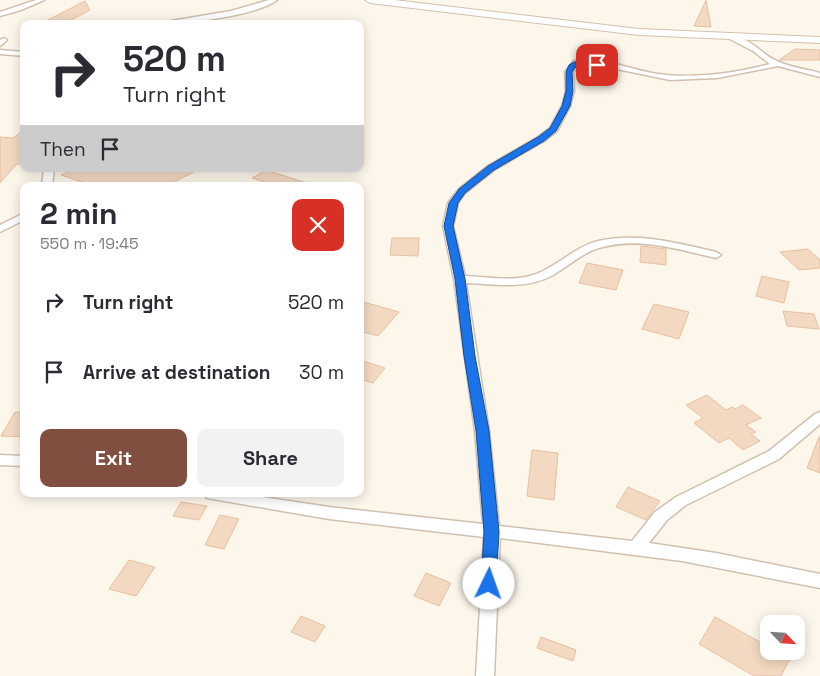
<!DOCTYPE html>
<meta charset="utf-8">
<style>
:root{--surface:#fff;--page:#f2f2f3;--text:#2b2b33;--muted:#7c7c81;--accent:#804f3f}
body{margin:0;font-family:"Space Grotesk",sans-serif;background:var(--page);color:var(--text);height:100vh;display:flex;flex-direction:column;font-size:19px;white-space:nowrap}
*{box-sizing:border-box;margin:0}
p{font-size:16px;color:var(--muted)}
.icon{flex:none;width:28px;height:28px;fill:none;stroke:currentColor;stroke-width:2;stroke-linecap:round;stroke-linejoin:round}
.map{position:relative;flex:1;overflow:hidden}
.drawer{position:absolute;left:20px;top:182px;width:344px;height:315px;display:flex;flex-direction:column;background:var(--surface);border-radius:10px;box-shadow:0 2px 12px #0003}
.drawer>*{flex:none}
.guide{position:absolute;left:20px;top:20px;width:344px;height:152px;border-radius:10px;box-shadow:0 2px 12px #0003;background:#fff;color:var(--text);overflow:hidden}
.needle{width:32px;rotate:115deg}
.tools{position:absolute;left:760px;top:615px;display:grid;gap:10px}
.tools a{display:grid;place-items:center;width:45px;height:45px;border-radius:10px;background:var(--surface);box-shadow:0 2px 12px #0003;font-size:25px}
.pin{position:absolute;display:grid;place-items:center;width:42px;height:42px;color:#fff;margin:-21px;border-radius:10px;box-shadow:0 2px 8px #0006}
.me{position:absolute;width:55px;margin:-28px;rotate:3deg;stroke-linejoin:round;filter:drop-shadow(0 0 4px #0008)}
.turn{display:flex;align-items:center;gap:18px;height:105px;padding:0 20px;font-size:22px}
.turn .icon{width:65px;height:65px;stroke-width:2.5}
.turn b{display:block;font-size:35px;line-height:42px}
.then{display:flex;align-items:center;height:48px;padding:0 20px;background:#0003;gap:10px;font-size:19px}
.round{display:grid;place-items:center;flex:none;width:52px;height:52px;border-radius:10px;background:var(--page)}
.head{display:flex;align-items:center;justify-content:space-between;height:85px;padding:0 20px}
h1{font-size:30px;font-weight:700;line-height:38px}
.primary-button{display:flex;gap:10px;margin-top:auto;padding:10px 20px}
.primary-button a{flex:1;height:58px;border-radius:10px;background:var(--accent);color:#fff;font-size:20px;font-weight:700;line-height:58px;text-align:center}
.primary-button a+a{background:var(--page);color:var(--text)}
ul{padding:0;list-style:none}
li{display:flex;align-items:center;gap:15px;height:70px;padding:0 20px}
li div{flex:1}
li b{display:block;font-size:19px}
li em{font-style:normal}
.map>svg:first-child{display:block}
.building{fill:#f3d9c1;stroke:#e6c0a1}
.lines{fill:none;stroke-linecap:round;stroke-linejoin:round}
.minor-casing{stroke:#d1c0af;stroke-width:3}
.secondary-casing{stroke:#d4c1ad;stroke-width:2}
.minor{fill:#fff;fill-rule:evenodd}
.secondary{fill:#fff;fill-rule:evenodd}
.route{fill:#1a73e8;stroke:#114b97}
</style>
<div class="map">
<svg width="820" height="676" viewBox="0 0 820 676">
<rect width="100%" height="100%" fill="#fdf7eb"/>
<!-- building -->
<g class="building">
<polygon points="706,0 711,27 694,26"/>
<polygon points="85,1 90,10 64,24 40,24"/>
<polygon points="795,49 820,50 820,60 779,60"/>
<polygon points="24,130 24,164 17,164 0,183 0,137 13,138"/>
<polygon points="75,169 200,169 166,186 94,186 61,175"/>
<polygon points="266,170 310,184 310,186 277,186 252,178"/>
<polygon points="392,238 419,238 418,256 390,255"/>
<polygon points="641,246 666,249 666,265 640,262"/>
<polygon points="808,249 820,260 820,268 799,270 780,252"/>
<polygon points="587,263 623,270 616,290 579,283"/>
<polygon points="762,276 789,282 784,303 756,296"/>
<polygon points="360,301 399,312 378,336 360,331"/>
<polygon points="654,304 689,312 679,339 642,329"/>
<polygon points="783,311 814,314 819,329 787,326"/>
<polygon points="360,360 385,368 373,383 360,379"/>
<polygon points="707,395 726,410 732,407 735,409 743,405 761,418 746,425 756,432 751,434 760,441 743,450 729,438 719,443 694,423 703,418 686,405"/>
<polygon points="15,412 24,412 24,437 1,436"/>
<polygon points="819,437 820,437 820,473 807,468"/>
<polygon points="532,450 558,453 554,500 527,496"/>
<polygon points="628,487 660,501 646,520 616,507"/>
<polygon points="181,502 207,506 199,520 173,516"/>
<polygon points="220,515 239,519 224,549 205,545"/>
<polygon points="129,560 155,567 136,596 109,589"/>
<polygon points="426,573 451,583 439,606 414,596"/>
<polygon points="301,616 325,626 315,642 291,632"/>
<polygon points="715,617 769,647 769,651 777,651 790,659 781,676 754,676 699,644"/>
<polygon points="541,637 576,650 573,661 537,648"/>
</g>
<g class="lines">
<defs>
<g id="minor">
<polygon points="36,0 44,0 21,10 0,16 0,12"/>
<path d="M269,0H277C254,17 182,24 153,24L231,11Z"/>
<path d="M728,36C746,34 760,53 775,60C788,67 806,69 820,73V77L778,66L717,78L670,80L607,67L579,65L573,72L574,91L570,106L557,131L544,141L494,170L465,193L458,203L453,226L465,276C490,277 518,283 541,272C561,263 577,246 598,241C638,232 677,243 716,252L721,255L716,258C680,250 640,237 603,247C584,251 569,266 553,275C526,290 495,284 466,283L489,431L499,526L632,541L655,512L676,497L769,451L815,414L820,412V424L779,459L686,505L667,520L649,543L716,553L820,574V588L682,561L500,538L494,676H476L484,537L329,519L207,498L204,494H243L329,507L483,524L475,431L454,279L443,226L448,203L459,189L488,166L538,137L550,128L562,106L566,91L565,72L574,61C602,56 631,70 658,74C694,79 735,73 770,64L753,51L728,38Z"/>
<polygon points="4,38 7,40 0,46 0,40"/>
<polygon points="0,50 24,52 24,56 0,54"/>
<polygon points="44,169 54,169 52,186 42,186"/>
<polygon points="24,213 24,220 0,232 0,225"/>
<polygon points="0,455 24,456 24,466 0,465"/>
</g>
<polygon id="secondary" points="365,0 394,0 639,29 820,37 820,43 639,35 370,3"/>
</defs>
<!-- minor casing -->
<use href="#minor" class="minor-casing"/>
<!-- secondary casing -->
<use href="#secondary" class="secondary-casing"/>
<!-- minor -->
<use href="#minor" class="minor"/>
<!-- secondary -->
<use href="#secondary" class="secondary"/>
</g>
<!-- route -->
<polygon class="route" points="583,61 601,65 597,67 578,65 575,68 572,72 573,91 570,106 556,131 544,141 494,170 465,193 458,203 453,226 465,279 475,356 489,431 499,532 496,584 494,589 489,590 483,589 481,584 484,532 476,431 464,356 455,279 444,226 449,203 459,189 488,166 538,137 550,128 562,106 566,91 566,72 569,65 574,62"/>
</svg>
<div class="tools">
<a><svg class="needle" viewBox="-14 -14 28 28"><path d="M0-13l5 13h-10z" fill="#e53935"/><path d="M0 13l5-13h-10z" fill="#7c7c81"/></svg></a>
</div>
<div class="pin" style="left:597px;top:65px;background:#d93025"><svg class="icon" aria-label="arrive" viewBox="0 0 24 24"><path d="M6 21V4h12l-3 4 3 4H6"/></svg></div>
<svg class="me" style="left:489px;top:584px" viewBox="-20 -20 40 40"><circle r="19" fill="#fff"/><path d="M0-13L10 11 0 6-10 11z" fill="#1a73e8"/></svg>
<div class="guide">
<div class="turn"><svg class="icon" aria-label="right" viewBox="0 0 24 24"><path d="M7 20v-9h11M14 6l5 5-5 5"/></svg><div><b>520 m</b>Turn right</div></div>
<div class="then">Then<svg class="icon" aria-label="arrive" viewBox="0 0 24 24"><path d="M6 21V4h12l-3 4 3 4H6"/></svg></div>
</div>
<section class="drawer">
<div class="head"><div><h1>2 min</h1><p>550 m · 19:45</p></div><a class="round" style="background:#d93025;color:#fff"><svg class="icon" aria-label="close" viewBox="0 0 24 24"><path d="M6 6l12 12M18 6L6 18"/></svg></a></div>
<ul>
<li><svg class="icon" aria-label="right" viewBox="0 0 24 24"><path d="M7 20v-9h11M14 6l5 5-5 5"/></svg><div><b>Turn right</b></div><em>520 m</em></li>
<li><svg class="icon" aria-label="arrive" viewBox="0 0 24 24"><path d="M6 21V4h12l-3 4 3 4H6"/></svg><div><b>Arrive at destination</b></div><em>30 m</em></li>
</ul>
<div class="primary-button"><a>Exit</a><a>Share</a></div>
</section>
</div>
